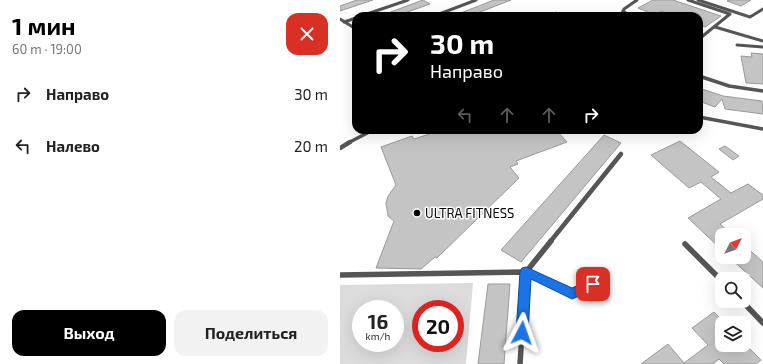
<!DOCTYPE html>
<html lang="ru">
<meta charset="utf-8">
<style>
:root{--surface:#fff;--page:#f2f2f2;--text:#222;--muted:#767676;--accent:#000}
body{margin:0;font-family:"Exo 2",sans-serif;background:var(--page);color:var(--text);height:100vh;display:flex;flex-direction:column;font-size:15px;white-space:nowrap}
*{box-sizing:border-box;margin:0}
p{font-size:13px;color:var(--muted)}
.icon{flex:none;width:22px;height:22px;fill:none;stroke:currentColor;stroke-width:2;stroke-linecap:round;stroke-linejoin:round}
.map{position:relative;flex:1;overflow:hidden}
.details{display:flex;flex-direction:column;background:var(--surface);width:340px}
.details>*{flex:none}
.banner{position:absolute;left:12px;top:12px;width:351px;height:122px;border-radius:12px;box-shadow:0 4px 16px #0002;background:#000;color:#fff;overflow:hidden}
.needle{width:26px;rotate:48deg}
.tools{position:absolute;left:375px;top:228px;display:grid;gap:8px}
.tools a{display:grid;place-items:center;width:36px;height:36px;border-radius:8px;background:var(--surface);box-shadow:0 4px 16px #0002;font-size:20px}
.speed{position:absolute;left:12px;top:300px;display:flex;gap:8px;font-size:20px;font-weight:700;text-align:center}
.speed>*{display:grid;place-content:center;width:52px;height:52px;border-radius:50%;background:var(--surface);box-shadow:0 4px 16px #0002;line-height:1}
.speed small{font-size:10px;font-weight:400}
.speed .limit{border:6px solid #d22;background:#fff;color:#111}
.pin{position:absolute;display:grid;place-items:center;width:34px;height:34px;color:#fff;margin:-17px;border-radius:8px;box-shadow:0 2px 6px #0006}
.me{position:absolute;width:44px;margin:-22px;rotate:4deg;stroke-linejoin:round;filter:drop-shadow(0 0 3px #0008)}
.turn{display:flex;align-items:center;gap:14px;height:84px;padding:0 12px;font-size:18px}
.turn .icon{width:52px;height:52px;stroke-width:2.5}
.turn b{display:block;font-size:28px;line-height:34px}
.lanes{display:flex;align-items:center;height:38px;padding:0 12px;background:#0003;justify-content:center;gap:20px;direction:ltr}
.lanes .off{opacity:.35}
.round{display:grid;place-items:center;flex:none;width:42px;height:42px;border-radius:12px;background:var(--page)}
.headline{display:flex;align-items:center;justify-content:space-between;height:68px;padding:0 12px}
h1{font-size:24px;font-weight:700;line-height:30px;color:var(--accent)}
.cta{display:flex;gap:8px;margin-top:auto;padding:8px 12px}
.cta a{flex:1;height:46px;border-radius:12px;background:var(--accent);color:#fff;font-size:16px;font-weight:700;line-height:46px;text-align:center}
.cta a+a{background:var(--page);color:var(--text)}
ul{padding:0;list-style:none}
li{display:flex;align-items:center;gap:12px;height:52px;padding:0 12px}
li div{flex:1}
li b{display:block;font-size:15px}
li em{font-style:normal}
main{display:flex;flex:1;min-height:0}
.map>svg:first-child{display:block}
.green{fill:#dcdcdc;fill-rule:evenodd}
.building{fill:#c4c4c4;stroke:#999}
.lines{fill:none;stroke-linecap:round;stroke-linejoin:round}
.service-far3{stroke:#555;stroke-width:3}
.service-far2{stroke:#555;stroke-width:3.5}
.service-far1{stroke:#555;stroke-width:4.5}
.service{stroke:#555;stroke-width:5.5}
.route{fill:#1a73e8;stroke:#114b97}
.poi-dot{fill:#000;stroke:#fff;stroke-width:1.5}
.labels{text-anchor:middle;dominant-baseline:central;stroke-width:3;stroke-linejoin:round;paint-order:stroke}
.poi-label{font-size:13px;fill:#000;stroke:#fff;text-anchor:start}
</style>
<main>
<section class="details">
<div class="headline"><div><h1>1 мин</h1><p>60 m · 19:00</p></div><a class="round" style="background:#d93025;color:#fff"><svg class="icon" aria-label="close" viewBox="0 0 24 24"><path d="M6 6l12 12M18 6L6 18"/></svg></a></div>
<ul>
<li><svg class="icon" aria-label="right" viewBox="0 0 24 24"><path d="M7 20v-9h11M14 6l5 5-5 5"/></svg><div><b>Направо</b></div><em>30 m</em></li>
<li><svg class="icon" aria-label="left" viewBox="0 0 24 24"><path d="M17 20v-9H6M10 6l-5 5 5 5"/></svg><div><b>Налево</b></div><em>20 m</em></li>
</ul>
<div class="cta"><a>Выход</a><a>Поделиться</a></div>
</section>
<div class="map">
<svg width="423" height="364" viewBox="0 0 423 364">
<rect width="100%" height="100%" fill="#fff"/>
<!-- green -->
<path class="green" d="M133,283L126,364H0V285ZM21,309H55V343H21ZM81,309H115V343H81Z"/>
<!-- building -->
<g class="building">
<polygon points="17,0 33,0 0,11 0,6"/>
<polygon points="83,0 90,4 56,16 40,16"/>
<polygon points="154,0 171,0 130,16 113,16"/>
<polygon points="313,0 333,0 381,16 365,27 359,25 359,16 334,16 321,11 315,15 298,8"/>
<polygon points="390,0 411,0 401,6 387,1"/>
<polygon points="215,12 230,15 211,16"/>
<polygon points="411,53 423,54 423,84 406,83 401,56 412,57"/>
<polygon points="359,88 383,96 422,101 423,114 385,109 382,99 375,107 359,101"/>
<polygon points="102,130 216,130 227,142 176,161 178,164 170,167 179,178 97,258 95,257 81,269 36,268 54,221 48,216 46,203 48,196 56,185 41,147 72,136 74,139"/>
<polygon points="264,135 281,143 181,262 161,250"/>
<polygon points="340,141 379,172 371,177 391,193 408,184 423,195 423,199 380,224 392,235 382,235 382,250 348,218 381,199 361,182 349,188 311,155"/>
<polygon points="385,146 399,156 393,160 379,149"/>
<polygon points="404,245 423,262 423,288 389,257 404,257"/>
<polygon points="148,284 170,284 164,364 138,364"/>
<polygon points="374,312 385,323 382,323 382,345 404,345 404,343 421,360 416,364 384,364 379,359 373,364 301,364 328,344 344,363 368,345 352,328"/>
</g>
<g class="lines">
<!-- service-far3 -->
<g class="service-far3">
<polyline points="348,0 390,14 359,39"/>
<polyline points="358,0 410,17 423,9"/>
<polyline points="283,11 290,16"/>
<polyline points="21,16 68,0"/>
<polyline points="94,16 136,0"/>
<polyline points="281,16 284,9 297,0"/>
<polyline points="0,19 16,29"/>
<polyline points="4,22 16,18"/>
<polyline points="375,27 423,41"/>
<polyline points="397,45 423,47"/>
</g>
<!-- service-far2 -->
<g class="service-far2">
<polyline points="359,76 389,86 423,91"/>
<polyline points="359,117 423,129"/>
<polyline points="8,143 33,130"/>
</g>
<!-- service-far1 -->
<g class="service-far1">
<polyline points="0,148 10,142"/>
<polyline points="210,242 281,154"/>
</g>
<!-- service -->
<g class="service">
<polyline points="211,241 186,272 232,294 253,284"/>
<polyline points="345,244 382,281"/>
<polyline points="0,275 186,272 180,364"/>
<polyline points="402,301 423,323"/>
</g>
</g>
<!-- route -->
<polygon class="route" points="186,267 232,288 253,279 257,281 259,284 257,288 232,299 191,279 188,333 186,337 182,339 178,337 176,333 180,272 182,268"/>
<!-- markers -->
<circle class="poi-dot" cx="77" cy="213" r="4"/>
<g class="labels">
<!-- poi labels -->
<g class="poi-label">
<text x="85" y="213">ULTRA FITNESS</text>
</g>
</g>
</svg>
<div class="tools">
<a><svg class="needle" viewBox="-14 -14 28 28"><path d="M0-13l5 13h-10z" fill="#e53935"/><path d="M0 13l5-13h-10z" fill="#767676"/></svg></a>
<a><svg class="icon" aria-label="search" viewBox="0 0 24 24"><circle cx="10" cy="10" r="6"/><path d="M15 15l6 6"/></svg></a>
<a><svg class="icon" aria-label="layers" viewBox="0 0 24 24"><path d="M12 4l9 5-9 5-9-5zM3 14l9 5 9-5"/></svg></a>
</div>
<div class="speed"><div>16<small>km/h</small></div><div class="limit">20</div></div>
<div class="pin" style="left:253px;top:284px;background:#d93025"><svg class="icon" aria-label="arrive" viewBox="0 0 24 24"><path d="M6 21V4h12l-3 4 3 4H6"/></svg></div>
<svg class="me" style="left:182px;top:333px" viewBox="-20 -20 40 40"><path d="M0-17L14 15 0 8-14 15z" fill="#1a73e8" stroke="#fff" stroke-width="4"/></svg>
<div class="banner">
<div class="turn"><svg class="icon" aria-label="right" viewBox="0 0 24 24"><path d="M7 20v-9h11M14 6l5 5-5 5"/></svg><div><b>30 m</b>Направо</div></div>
<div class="lanes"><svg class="icon off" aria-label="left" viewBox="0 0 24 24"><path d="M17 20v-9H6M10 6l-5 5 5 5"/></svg><svg class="icon off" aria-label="ahead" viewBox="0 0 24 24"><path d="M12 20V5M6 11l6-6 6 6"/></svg><svg class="icon off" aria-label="ahead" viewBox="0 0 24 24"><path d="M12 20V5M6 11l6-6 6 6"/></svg><svg class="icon" aria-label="right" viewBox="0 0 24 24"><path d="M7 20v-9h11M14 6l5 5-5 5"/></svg></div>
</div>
</div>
</main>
